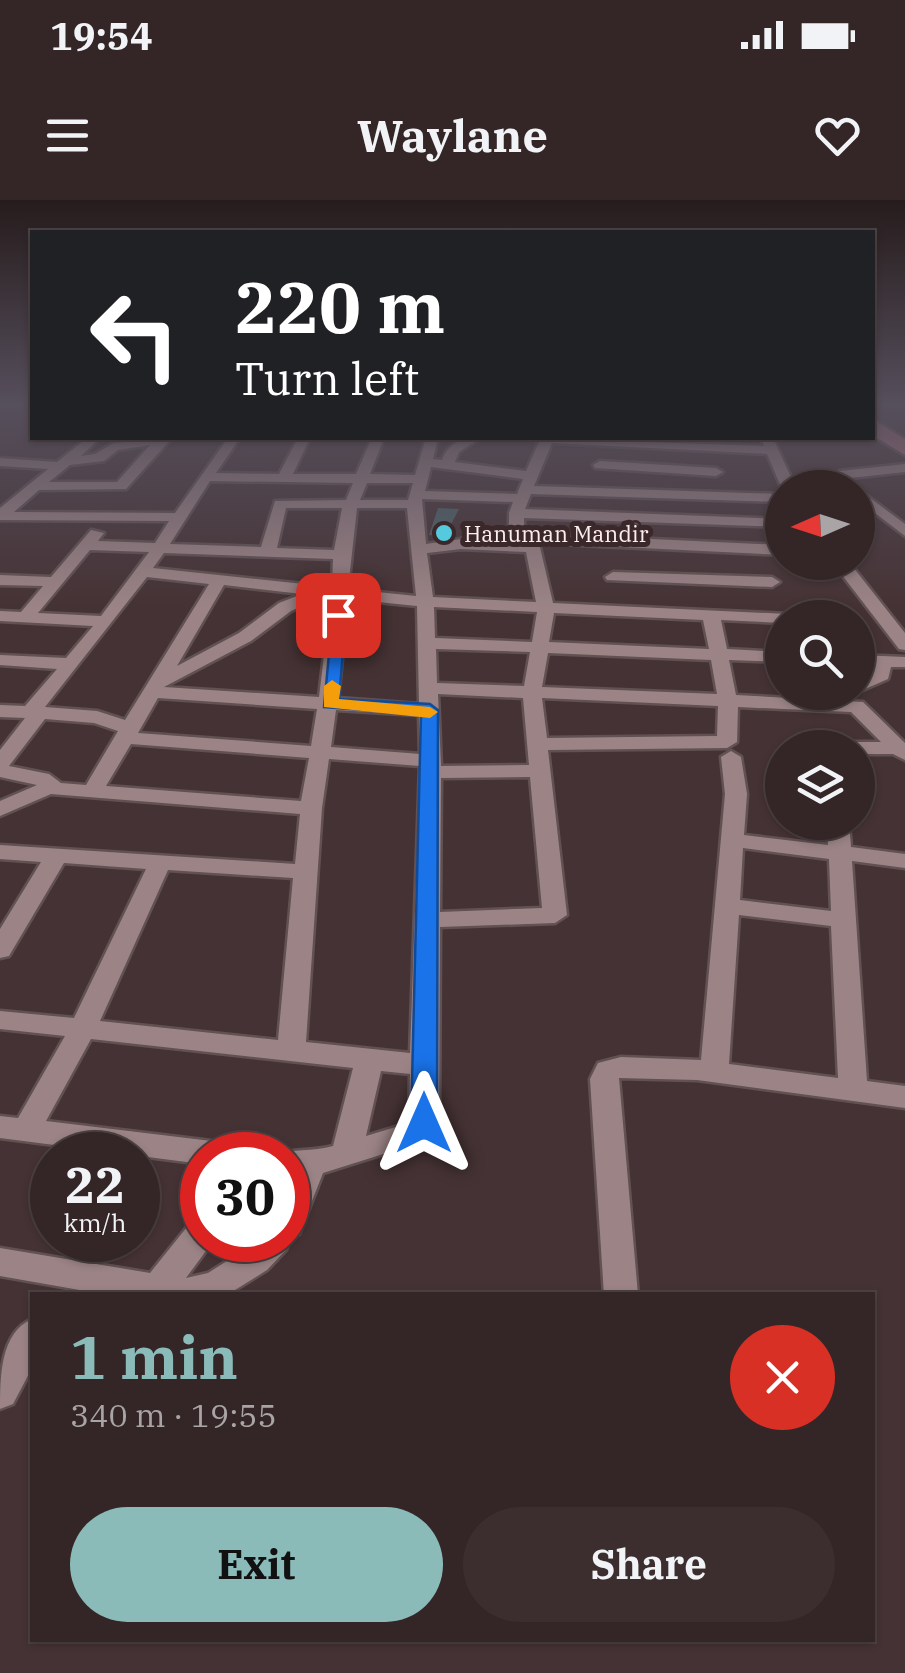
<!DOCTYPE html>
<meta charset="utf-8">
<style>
:root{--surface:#342627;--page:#3c2e2f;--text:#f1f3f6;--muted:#a9a5a7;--line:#4e4344;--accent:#8bbbb9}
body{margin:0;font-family:"IBM Plex Serif",serif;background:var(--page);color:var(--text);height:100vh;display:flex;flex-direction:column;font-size:38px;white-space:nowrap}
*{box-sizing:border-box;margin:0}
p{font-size:32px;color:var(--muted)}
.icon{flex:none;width:55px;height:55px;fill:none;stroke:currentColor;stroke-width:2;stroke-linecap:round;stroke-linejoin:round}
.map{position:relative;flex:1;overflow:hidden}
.drawer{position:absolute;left:30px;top:1092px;width:845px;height:350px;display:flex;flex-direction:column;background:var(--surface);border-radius:0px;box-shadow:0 2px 8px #0004,0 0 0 2px var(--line)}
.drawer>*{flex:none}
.top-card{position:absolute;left:30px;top:30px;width:845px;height:210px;border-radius:0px;box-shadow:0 2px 8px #0004,0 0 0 2px var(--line);background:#202124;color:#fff;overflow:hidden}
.needle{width:65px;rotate:267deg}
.controls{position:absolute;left:765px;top:270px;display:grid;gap:20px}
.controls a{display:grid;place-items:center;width:110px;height:110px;border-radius:50%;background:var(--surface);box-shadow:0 2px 8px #0004,0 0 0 2px var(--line);font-size:50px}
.speed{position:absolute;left:30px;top:932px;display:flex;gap:20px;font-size:50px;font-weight:700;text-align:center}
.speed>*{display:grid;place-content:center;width:130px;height:130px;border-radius:50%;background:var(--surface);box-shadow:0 2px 8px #0004,0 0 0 2px var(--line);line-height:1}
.speed small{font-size:25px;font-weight:400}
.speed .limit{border:15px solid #d22;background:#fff;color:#111}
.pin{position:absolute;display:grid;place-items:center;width:85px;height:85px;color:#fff;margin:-42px;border-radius:20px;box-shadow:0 5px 15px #0006}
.me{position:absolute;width:110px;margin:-55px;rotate:0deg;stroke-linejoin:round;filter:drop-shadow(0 0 8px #0008)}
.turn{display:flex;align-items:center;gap:35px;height:210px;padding:0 40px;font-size:45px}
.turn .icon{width:130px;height:130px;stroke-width:2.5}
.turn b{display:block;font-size:70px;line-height:85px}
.round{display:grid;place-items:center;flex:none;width:105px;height:105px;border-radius:52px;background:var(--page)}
.head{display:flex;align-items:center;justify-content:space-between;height:170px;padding:0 40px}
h1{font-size:60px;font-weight:800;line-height:75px;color:var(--accent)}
.cta{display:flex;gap:20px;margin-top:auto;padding:20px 40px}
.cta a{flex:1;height:115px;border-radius:60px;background:var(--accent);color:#111;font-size:40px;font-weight:800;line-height:115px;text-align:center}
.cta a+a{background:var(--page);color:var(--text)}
.status{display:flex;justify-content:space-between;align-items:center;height:70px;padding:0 50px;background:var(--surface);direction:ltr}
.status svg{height:28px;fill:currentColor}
header{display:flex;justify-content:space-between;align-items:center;height:130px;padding:0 40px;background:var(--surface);font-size:45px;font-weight:800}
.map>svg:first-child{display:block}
.building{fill:#4b6266}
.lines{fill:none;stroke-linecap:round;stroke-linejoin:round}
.street-casing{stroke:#615152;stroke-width:5}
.primary-casing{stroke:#615152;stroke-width:5}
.street{fill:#9c8486;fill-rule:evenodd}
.primary{fill:#bc7a82;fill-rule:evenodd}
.route{fill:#1a73e8;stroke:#114b97;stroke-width:2.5}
.slow{fill:#f59e0b}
.poi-dot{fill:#55cadf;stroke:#3b282a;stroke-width:4}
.labels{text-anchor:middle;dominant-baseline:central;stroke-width:10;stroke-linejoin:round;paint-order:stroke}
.far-poi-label{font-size:22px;fill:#fceff0;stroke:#3b282a;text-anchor:start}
</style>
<div class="status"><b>19:54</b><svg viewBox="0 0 49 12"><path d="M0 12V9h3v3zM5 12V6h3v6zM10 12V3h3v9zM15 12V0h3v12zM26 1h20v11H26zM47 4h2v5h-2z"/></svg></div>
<header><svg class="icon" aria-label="menu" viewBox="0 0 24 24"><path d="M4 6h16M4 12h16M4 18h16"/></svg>Waylane<svg class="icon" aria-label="heart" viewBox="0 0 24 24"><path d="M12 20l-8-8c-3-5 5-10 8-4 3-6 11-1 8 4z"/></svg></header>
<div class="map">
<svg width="905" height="1473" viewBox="0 0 905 1473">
<rect width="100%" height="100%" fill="#453234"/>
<!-- building -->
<polygon class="building" points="438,308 459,309 445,336 429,335"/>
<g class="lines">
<defs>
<g id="street">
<path d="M87,238H100L81,256L95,254L114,243L172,238L126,289L39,290L14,312L175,313L228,238H240L216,273L279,274L298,238H310L293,274H356L372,238H384L370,274L415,275L426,238H438L433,259L442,260C449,242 463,238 481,238L459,252L455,262L526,271L539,242L530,238L764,246L761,238H773L796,288L782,289L767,254L552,243L534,286L782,294V302L531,294L525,309L782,319V327L524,318V333L782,345V355L539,343L553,403L788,414L790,418H782V423L721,420L727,449L782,452V462L729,460L736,495L863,502L905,543V560L893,554H858V548H822L832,542H881L851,512L738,507L737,542L727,548L548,550L567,715L555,723L440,727L439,923L431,939L323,973L299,1034L290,1038L286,1050L267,1070L227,1095H108L0,1076V1048L150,1073L191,1022L202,1018V1040H214L186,1078L208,1073L238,1054L220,1050L215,1040H288V986L292,975L288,974V955H276C291,948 313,952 333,946L353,868L91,839L46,921L228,943L239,947L243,955H202V964L0,938V916L18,918L65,836L0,829V811L74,818L146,669L64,663L9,756L0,758V729L41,662L0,659V645L295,664L300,614L51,594L0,616V601L37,585L0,577V550L25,518L0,517V505L25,506L57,469L0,465V455L66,458L93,426L0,421V411L21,412L43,386L0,385V375L51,377L91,330L104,333L98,341L155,343L169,321L0,320V308L48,269L0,266V258L57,262ZM150,245L117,282H49L70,265L104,261L118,250ZM431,267L523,279L517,294L425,291ZM210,281L353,283L346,300L275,301L261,347L170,344ZM367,283H413L408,300H360ZM422,299L513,302L509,313V337L524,343L461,339L426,344ZM286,308H342L334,350L277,348ZM357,308H407L416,396L348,389ZM461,349L526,352L536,402L433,397L427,353ZM90,350L149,352L101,416L38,413ZM164,353L333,359L332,387L153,368ZM147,377L209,384L125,520L97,511L45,507ZM224,385L302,394L279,403L239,433L177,466ZM324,396L331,397L319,497L164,487L251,441L291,411ZM348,399L417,406L419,504L338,498ZM434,407L537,412L532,442L435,438ZM554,413L703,420L709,449L549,442ZM436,449L530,452L524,486L437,483ZM548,453L711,460L717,494L542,487ZM438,494L523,498L529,565L441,566ZM158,498L317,509L311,546L138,533ZM542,498L718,506L717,536L547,538ZM336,510L419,515L420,554L331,547ZM45,519L94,523L118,531L86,585L61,583L49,574L9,566ZM131,544L309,558L301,601L106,586ZM329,559L420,566L410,853L306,842L322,608ZM530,577L542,708L440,712L441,578ZM168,670L293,678L278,840L100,821ZM381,871L410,874L409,923L366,936Z"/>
<polygon points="600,261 716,268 723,272 716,276 595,268 593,265"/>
<polygon points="905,264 905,272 850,278 858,288 858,289 843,288 833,275 840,271"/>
<polygon points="858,289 905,324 905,336 858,300"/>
<polygon points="832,362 849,362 905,433 905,450 899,449"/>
<polygon points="613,372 772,377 780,382 772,387 607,380 605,377"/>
<polygon points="858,455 905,457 905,467 891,467 888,479 858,492 858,479 872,472 873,466 858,465"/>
<path d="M731,551L741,557L747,594L744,635L828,645L827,622H849L851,647L905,654V668L852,661L867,881L905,886V908L697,880L619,878L638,1095H604L590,879L598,863L621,857L701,860L725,594L721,557ZM743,648L829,659L831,711L740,700ZM739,715L831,726L838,878L729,864Z"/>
<path d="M32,1119V1168L13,1204L0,1209C0,1177 0,1133 32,1119Z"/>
</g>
<polygon id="primary" points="872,219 905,239 905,255 872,235"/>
</defs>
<!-- street casing -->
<use href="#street" class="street-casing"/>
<!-- primary casing -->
<use href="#primary" class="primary-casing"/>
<!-- street -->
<use href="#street" class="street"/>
<!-- primary -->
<use href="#primary" class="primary"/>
</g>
<!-- sky -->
<linearGradient id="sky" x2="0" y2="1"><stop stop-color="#261c1d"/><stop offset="0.5" stop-color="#564f5c"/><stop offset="1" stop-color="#564f5c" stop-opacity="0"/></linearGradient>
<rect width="905" height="408" fill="url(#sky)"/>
<!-- route -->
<polygon class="route" points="333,412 346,415 339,499 430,504 438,510 437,923 434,930 414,930 411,923 421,514 324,507"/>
<!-- slow -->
<polygon class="slow" points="332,480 341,486 339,499 430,507 438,512 430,518 324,507 324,486"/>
<!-- markers -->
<circle class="poi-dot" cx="444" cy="333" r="10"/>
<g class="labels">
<!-- far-poi labels -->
<g class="far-poi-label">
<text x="464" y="333">Hanuman Mandir</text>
</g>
</g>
</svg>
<div class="controls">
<a><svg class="needle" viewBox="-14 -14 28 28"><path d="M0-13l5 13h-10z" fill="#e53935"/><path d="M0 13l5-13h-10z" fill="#a9a5a7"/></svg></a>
<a><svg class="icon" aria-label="search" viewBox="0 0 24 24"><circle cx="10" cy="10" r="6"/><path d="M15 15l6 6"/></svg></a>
<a><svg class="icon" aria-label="layers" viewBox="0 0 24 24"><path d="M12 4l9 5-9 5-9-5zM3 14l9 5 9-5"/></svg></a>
</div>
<div class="speed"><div>22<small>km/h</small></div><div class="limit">30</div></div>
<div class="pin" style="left:338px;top:415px;background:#d93025"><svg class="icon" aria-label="arrive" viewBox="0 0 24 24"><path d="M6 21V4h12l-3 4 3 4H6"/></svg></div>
<svg class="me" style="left:424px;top:923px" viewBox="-20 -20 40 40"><path d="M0-17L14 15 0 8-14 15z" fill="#1a73e8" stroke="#fff" stroke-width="4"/></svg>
<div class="top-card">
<div class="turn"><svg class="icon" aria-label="left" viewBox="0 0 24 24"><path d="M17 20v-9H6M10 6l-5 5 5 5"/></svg><div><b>220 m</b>Turn left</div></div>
</div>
<section class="drawer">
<div class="head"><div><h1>1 min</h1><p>340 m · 19:55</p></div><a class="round" style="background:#d93025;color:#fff"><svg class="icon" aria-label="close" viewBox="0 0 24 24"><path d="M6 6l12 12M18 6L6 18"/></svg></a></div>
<div class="cta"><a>Exit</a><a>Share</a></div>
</section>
</div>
